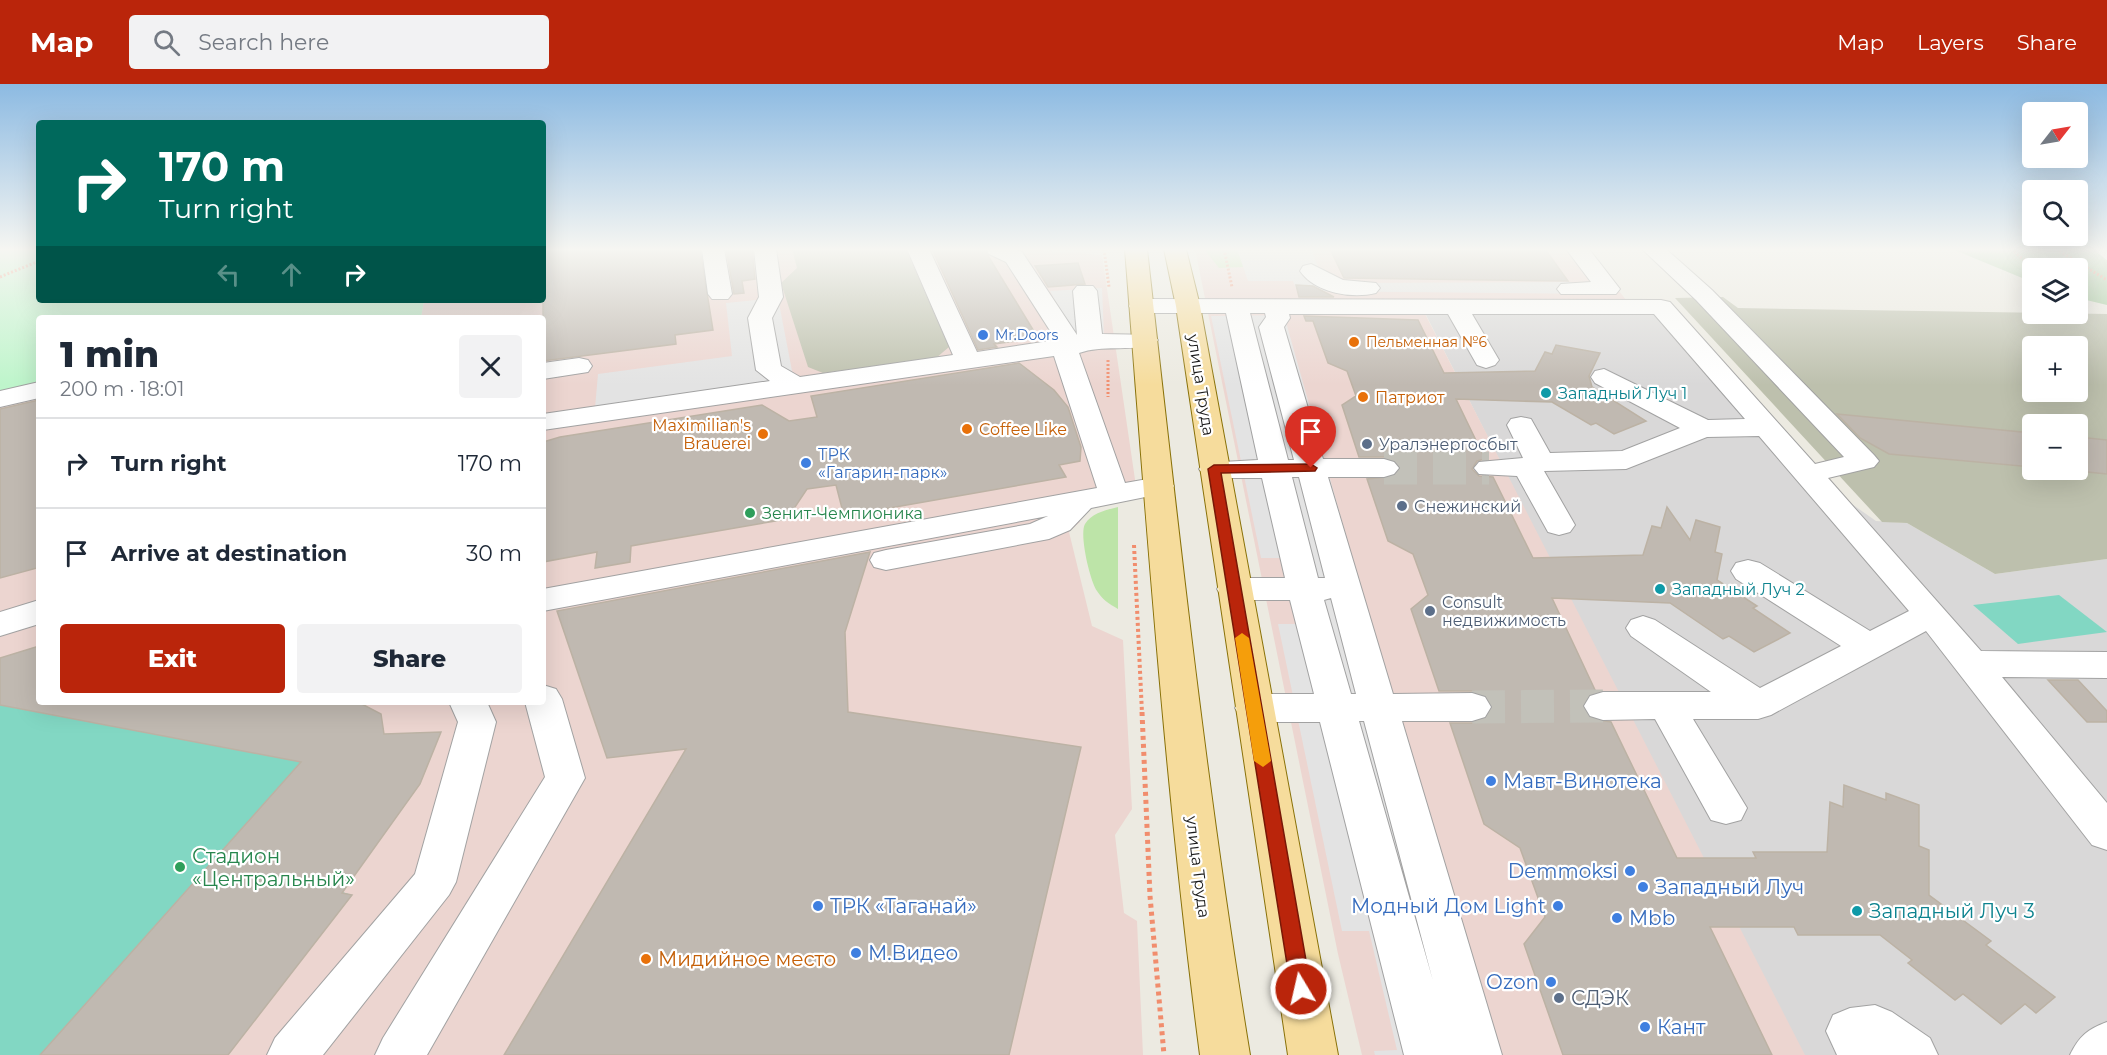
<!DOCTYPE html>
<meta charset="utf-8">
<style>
:root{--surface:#fff;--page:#f2f2f3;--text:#1f2937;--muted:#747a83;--line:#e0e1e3;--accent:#ba250b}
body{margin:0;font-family:Montserrat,sans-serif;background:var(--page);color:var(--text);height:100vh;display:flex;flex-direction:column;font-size:22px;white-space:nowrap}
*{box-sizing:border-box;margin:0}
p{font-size:20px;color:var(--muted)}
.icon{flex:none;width:33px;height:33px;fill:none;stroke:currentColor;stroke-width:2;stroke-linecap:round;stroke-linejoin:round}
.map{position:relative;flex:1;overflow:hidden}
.details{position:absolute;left:36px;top:231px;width:510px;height:390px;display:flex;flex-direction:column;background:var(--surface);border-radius:6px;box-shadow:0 6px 24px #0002}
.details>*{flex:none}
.banner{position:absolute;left:36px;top:36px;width:510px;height:183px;border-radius:6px;box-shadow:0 6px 24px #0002;background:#00695c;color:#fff;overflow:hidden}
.needle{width:39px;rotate:59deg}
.buttons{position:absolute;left:2022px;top:18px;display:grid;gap:12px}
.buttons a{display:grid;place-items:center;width:66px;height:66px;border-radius:6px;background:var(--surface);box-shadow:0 6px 24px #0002;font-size:30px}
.pin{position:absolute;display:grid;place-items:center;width:51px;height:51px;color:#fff;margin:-62px -26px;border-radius:50% 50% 50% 0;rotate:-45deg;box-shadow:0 0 6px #0007}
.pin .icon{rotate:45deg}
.me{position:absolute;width:66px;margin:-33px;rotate:351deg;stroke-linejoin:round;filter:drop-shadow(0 0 4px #0008)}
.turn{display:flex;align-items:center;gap:21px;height:126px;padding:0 24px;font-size:27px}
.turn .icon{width:78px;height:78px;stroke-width:2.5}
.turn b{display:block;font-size:42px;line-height:51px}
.lanes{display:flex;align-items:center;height:57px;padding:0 24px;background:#0003;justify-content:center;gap:30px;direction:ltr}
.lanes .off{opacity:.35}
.round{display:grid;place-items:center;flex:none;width:63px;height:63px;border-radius:6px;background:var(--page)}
.head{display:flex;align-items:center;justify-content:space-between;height:102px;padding:0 24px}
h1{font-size:36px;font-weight:800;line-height:45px}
.primary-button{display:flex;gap:12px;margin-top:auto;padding:12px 24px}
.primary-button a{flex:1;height:69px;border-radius:6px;background:var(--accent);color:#fff;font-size:24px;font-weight:800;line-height:69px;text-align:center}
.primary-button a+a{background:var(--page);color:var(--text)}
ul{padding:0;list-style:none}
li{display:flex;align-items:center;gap:18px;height:90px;padding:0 24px;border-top:2px solid var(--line)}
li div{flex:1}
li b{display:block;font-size:22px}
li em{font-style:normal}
header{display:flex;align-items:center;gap:36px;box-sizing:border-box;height:84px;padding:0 30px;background:var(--accent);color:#fff}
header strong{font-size:28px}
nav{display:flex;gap:33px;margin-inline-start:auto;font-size:21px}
.search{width:420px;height:54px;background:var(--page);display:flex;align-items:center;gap:15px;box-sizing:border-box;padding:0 21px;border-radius:6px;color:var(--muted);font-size:22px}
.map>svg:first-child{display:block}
.residential{fill:#d9d8d8}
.commercial{fill:#ecd5d0}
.construction{fill:#bdc0ad;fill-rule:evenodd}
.grass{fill:#bde4a8}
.forest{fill:#9fc998}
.park{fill:#bef5cb}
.pitch{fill:#82d7c3}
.parking{fill:#e3e3e3}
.building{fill:#c0b9b1;stroke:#bcb2a4;stroke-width:1.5}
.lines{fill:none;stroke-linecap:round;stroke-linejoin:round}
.minor-tunnel{stroke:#c2c1b9;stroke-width:33;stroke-dasharray:33 16;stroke-linecap:butt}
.minor-casing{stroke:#a2a2a2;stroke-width:2}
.major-casing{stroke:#897108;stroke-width:2}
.path-far2{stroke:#f18d6d;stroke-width:3;stroke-dasharray:2 2;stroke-linecap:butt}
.path-far1{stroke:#f18d6d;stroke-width:4;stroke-dasharray:3 3;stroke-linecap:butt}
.path{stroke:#f18d6d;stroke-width:5;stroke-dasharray:4 4;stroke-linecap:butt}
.minor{fill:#fff;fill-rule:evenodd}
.major{fill:#f6dc9c;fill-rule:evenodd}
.route{fill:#ba250b;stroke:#791807;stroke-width:1.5}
.slow{fill:#f59e0b}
.shop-dot{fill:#3f7fe0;stroke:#fff;stroke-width:2}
.food-dot{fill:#e8710a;stroke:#fff;stroke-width:2}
.culture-dot{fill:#0f9aa8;stroke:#fff;stroke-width:2}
.service-dot{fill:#5c6f8a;stroke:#fff;stroke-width:2}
.leisure-dot{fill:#2e9e5b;stroke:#fff;stroke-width:2}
.labels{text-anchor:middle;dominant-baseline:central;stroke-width:4.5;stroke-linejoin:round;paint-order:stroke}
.far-shop-label{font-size:14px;fill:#366cbe;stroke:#fff;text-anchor:start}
.far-food-label{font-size:14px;fill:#c56008;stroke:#fff;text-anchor:start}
.street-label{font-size:16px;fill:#1b1b1b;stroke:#fff}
.culture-label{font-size:16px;fill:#0d838f;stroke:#fff;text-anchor:start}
.food-label{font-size:16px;fill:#c56008;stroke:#fff;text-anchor:start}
.service-label{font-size:16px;fill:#4e5e75;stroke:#fff;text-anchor:start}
.shop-label{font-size:16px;fill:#366cbe;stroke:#fff;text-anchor:start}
.leisure-label{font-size:16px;fill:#27864d;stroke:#fff;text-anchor:start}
.near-shop-label{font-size:20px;fill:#366cbe;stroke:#fff;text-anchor:start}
.near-leisure-label{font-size:20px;fill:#27864d;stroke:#fff;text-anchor:start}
.near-culture-label{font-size:20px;fill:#0d838f;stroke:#fff;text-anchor:start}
.near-food-label{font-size:20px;fill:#c56008;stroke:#fff;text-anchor:start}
.near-service-label{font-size:20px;fill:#4e5e75;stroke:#fff;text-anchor:start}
</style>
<header>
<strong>Map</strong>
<div class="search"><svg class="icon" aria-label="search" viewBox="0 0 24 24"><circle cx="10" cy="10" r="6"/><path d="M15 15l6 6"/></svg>Search here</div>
<nav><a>Map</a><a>Layers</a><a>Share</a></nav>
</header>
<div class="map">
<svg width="2107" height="971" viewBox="0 0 2107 971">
<rect width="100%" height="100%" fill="#eceae1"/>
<!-- residential -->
<polygon class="residential" points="1660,221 1809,390 1876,437 1907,439 1995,490 2107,475 2107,971 1801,971 1422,223"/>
<!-- commercial -->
<g class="commercial">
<polygon points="543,165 1022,165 1102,171 1137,409 1052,428 1080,438 1069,448 1092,542 1123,556 1132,725 1115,751 1124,829 1137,837 1143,971 0,971 0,308 39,300 39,618 543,618 543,234 421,234 424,216 543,216"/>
<polygon points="1195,165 1586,165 1630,221 1422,224 1805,971 1362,971 1338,870"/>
</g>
<!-- construction -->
<g class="construction">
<polygon points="792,165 906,165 949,263 936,274 823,289 808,283 781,199 797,184"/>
<path d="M1723,213L1738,224L2107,230V475L1995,490L1907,439L1882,438L1675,214ZM2032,262H2078V308H2032ZM2032,340H2078V386H2032Z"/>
</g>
<!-- grass -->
<g class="grass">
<polygon points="1204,165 1237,165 1244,183 1219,184"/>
<path d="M1118,423V525C1109,520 1102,515 1097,507C1090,497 1079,450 1085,440C1092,429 1106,426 1118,423Z"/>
</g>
<!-- forest -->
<polygon class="forest" points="1952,165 2092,165 2107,176 2107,221 2078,214 2078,184 2032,184 2032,198"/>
<!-- park -->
<polygon class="park" points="0,165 39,165 39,216 424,216 421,234 39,234 39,300 0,308"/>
<!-- pitch -->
<g class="pitch">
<polygon points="2059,511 2107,548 2018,560 1973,521"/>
<polygon points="39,562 39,618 358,618 381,630 384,650 441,648 420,700 342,808 352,811 228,971 0,971 0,574"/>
</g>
<!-- parking -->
<g class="parking">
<polygon points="1237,165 1311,165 1321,190 1335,190 1339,199 1570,198 1613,210 1297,207 1293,197 1248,197"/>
<polygon points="1102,204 1104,252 1075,254 1050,207"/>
<polygon points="778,214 794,297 595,324 598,290 732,272 726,219"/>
<polygon points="1284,231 1399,640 1500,971 1375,971 1374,967 1397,966 1369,847 1342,847 1278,540 1306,540 1284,474 1261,474 1211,232"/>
</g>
<!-- building -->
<g class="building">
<polygon points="543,165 700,165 713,246 675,251 676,260 543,277"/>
<polygon points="726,165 752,165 755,195 742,197 744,209 734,210"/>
<polygon points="932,165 984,165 1038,254 994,260 997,263 978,266"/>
<polygon points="1330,165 1545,165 1568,197 1344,194"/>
<polygon points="1078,179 1085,200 1061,202 1048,203 1035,182"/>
<polygon points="1296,201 1313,202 1334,213 1299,213"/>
<polygon points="1304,232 1418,236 1444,289 1535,287 1545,268 1552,270 1556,261 1600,269 1589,292 1592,303 1646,337 1614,350 1596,339 1591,341 1552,318 1456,315 1485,375 1477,377 1472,385 1479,392 1493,393 1533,474 1643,471 1652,442 1661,444 1667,423 1690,456 1696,436 1720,443 1715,468 1722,470 1717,496 1757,522 1753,524 1790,549 1754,568 1729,552 1723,555 1670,519 1552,514 1596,608 1588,611 1582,623 1589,634 1611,638 1677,774 1756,774 1753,768 1827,768 1830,718 1843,723 1844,701 1886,716 1886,709 1919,721 1919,762 1929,766 1929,811 1991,857 1986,861 2055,913 2036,929 2025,920 2001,940 1963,910 1955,916 1908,879 1912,876 1880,851 1798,851 1794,843 1710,843 1772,971 1563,971 1524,860 1545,833 1520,764 1484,740 1450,639 1472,639 1486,635 1493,622 1486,611 1473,607 1439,607 1411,525 1428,511 1413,470 1388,457 1367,395 1395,392 1401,384 1396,377 1385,373 1359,373 1342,321 1356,312 1347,287 1328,279 1313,237 1306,237"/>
<polygon points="1019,279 1054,306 1068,323 1081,363 1080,377 1059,381 1066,393 844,432 836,401 807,405 787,435 631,462 630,478 595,484 597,468 543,478 543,358 560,353 762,321 789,337 817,333 811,312"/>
<polygon points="39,316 37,484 0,494 0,325"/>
<polygon points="1837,330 2032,349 2032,383 1889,370 1860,354"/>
<polygon points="2078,353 2107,356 2107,390 2078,387"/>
<polygon points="870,468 845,548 848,628 1081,663 1009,971 504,971 686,665 607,674 557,527"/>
<polygon points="39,562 39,618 358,618 381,630 384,650 441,648 420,700 342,809 352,811 228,971 40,971 301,678 0,621 0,574"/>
<polygon points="2048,596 2078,596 2107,627 2107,638 2087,638"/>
</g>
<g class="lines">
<!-- minor-tunnel -->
<g class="minor-tunnel">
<polyline points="1384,384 1489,384"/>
<polyline points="1472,623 1603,622"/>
</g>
<defs>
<g id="minor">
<polygon points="702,165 724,165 732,210 728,215 712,215 708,210"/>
<path d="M754,165H776L783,213L772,234L781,282L800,293L953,271L907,165H929L977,268L1056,256L1006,178L989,170L986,165H1015L1022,168L1077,251L1073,207L1077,202H1093L1097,207L1102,250L1154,251L1158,256L1154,261C1129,267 1102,261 1079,269L1125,399L1159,393L1170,396L1174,402L1170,408L1091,424L1070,446L1049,455L886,486L874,483L870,476L874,469L886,466L1030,440L1048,432L543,527V505L1097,404L1054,272L543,346V330L770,297L756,286L748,234L759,213Z"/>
<polygon points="1566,165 1589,165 1620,205 1616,210 1561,210 1557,205 1561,200 1591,198"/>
<path d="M1642,165H1666L1712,206L1874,371L1879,377L1874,383L1828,394L1981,567L2107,568V594L2002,593L2107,719V766L2092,761L1926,547L1771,631L1758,635H1693L1747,724L1741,736L1726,740L1711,736L1655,635L1603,636L1590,632L1584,622L1590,612L1603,608H1711L1631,552L1626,544L1631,536L1643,532L1655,536L1760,604L1841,562L1736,495L1731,487L1736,479L1748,476L1760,479L1870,547L1909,527L1759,352L1707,353L1626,385L1544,387L1575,441L1570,448L1559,451L1548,448L1517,392L1479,390L1474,384L1479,378L1523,374L1507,341L1511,335L1521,333L1531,335L1550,369L1622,367L1680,344L1595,299L1591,293L1595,287L1604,285L1708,336L1745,335L1654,230H1472L1499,276L1495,281L1486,284L1477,281L1448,230H1289L1290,234L1284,243L1323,375H1384L1394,378L1399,384L1394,390L1384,393H1328L1393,610L1472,609L1485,613L1491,623L1485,633L1472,637H1402L1502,971H1404L1320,638H1254L1241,634L1235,624L1241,614L1254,610H1314L1290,516H1234L1222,513L1217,505L1222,497L1234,494H1285L1262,394H1214L1204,391L1199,385L1204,379L1258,376L1226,229H1141L1132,227L1129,222L1132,217L1141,215L1661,216L1670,218L1815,380L1844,373L1696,216ZM1250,229H1265L1266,233L1259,243L1294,376H1288ZM1292,393H1299L1325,494H1318ZM1331,514L1356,610H1351L1324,516ZM1359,637H1364L1433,897Z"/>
<path d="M1311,180L1343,196L1376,199L1380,204L1376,209C1352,215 1315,209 1300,187L1303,182Z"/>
<polygon points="579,274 588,276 592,282 588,288 543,295 543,279"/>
<polygon points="39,298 39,314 0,323 0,307"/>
<polygon points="39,516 39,540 0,552 0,528"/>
<polygon points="543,601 556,605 562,615 585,694 427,971 375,971 383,954 545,693 525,618 543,618"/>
<polygon points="449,618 487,618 496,638 456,798 449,811 323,971 267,971 275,954 415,790 458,638"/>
<polygon points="1875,921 1892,928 1930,954 1938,971 1837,971 1826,947 1833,931 1850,924"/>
<path d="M2107,938V971H2070C2079,952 2088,945 2107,938Z"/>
</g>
<g id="major">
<path d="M1125,165H1147C1177,435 1206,703 1250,971H1200C1165,703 1146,434 1125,165Z"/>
<polygon points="1164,165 1186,165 1200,222 1338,971 1288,971 1176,222"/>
</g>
</defs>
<!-- minor casing -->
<use href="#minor" class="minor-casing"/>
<!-- major casing -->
<use href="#major" class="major-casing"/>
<!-- path-far2 -->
<g class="path-far2">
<polyline points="1104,165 1109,203"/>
<polyline points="1224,165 1232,203"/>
<polyline points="2011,165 2024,176"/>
<polyline points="2056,165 2107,196"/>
<polyline points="0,193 39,177"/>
<polyline points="1108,276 1108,313"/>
</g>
<!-- path-far1 -->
<polyline class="path-far1" points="1134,461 1142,629"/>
<!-- path -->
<polyline class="path" points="1142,628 1150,812 1164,971"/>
<!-- minor -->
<use href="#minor" class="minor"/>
<!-- major -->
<use href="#major" class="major"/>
</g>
<!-- sky -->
<linearGradient id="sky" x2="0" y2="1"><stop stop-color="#8cbae2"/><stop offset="0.55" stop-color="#f6f6f2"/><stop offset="1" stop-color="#f6f6f2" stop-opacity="0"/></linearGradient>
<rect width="2107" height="301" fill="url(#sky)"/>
<!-- route -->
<polygon class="route" points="1311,380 1317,384 1315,387 1221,389 1311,905 1308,912 1301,914 1294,912 1291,905 1208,385 1214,381"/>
<!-- slow -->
<polygon class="slow" points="1242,549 1249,554 1271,677 1263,683 1254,677 1235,554"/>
<!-- markers -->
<g class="shop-dot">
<circle cx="983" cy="251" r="6"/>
<circle cx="806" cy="379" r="6"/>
<circle cx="1491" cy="697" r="6"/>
<circle cx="1630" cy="787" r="6"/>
<circle cx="1643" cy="803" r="6"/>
<circle cx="818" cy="822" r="6"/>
<circle cx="1558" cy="822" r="6"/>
<circle cx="1617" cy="834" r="6"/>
<circle cx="856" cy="869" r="6"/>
<circle cx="1551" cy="898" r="6"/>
<circle cx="1645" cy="943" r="6"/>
</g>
<g class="food-dot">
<circle cx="1354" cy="258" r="6"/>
<circle cx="1363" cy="313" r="6"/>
<circle cx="967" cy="345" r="6"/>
<circle cx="763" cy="350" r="6"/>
<circle cx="646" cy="875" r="6"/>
</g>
<g class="culture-dot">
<circle cx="1546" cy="309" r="6"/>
<circle cx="1660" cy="505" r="6"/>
<circle cx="1857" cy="827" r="6"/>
</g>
<g class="service-dot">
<circle cx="1367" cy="360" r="6"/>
<circle cx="1402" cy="422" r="6"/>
<circle cx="1430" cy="527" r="6"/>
<circle cx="1559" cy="914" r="6"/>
</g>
<g class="leisure-dot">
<circle cx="750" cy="429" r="6"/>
<circle cx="180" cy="783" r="6"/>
</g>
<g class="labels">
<!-- far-shop labels -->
<g class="far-shop-label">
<text x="995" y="251">Mr.Doors</text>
</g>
<!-- far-food labels -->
<g class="far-food-label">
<text x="1366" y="258">Пельменная №6</text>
</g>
<!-- street labels -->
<g class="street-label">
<text transform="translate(1201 301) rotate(81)">улица Труда</text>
<text transform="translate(1198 783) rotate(83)">улица Труда</text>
</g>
<!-- culture labels -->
<g class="culture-label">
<text x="1558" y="309">Западный Луч 1</text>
<text x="1672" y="505">Западный Луч 2</text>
</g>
<!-- food labels -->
<g class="food-label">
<text x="1375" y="313">Патриот</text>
<text x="751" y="341" text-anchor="end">Maximilian's<tspan x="751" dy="18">Brauerei</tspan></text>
<text x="979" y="345">Coffee Like</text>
</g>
<!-- service labels -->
<g class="service-label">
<text x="1379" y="360">Уралэнергосбыт</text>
<text x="1414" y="422">Снежинский</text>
<text x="1442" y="518">Consult<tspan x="1442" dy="18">недвижимость</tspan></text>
</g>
<!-- shop labels -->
<g class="shop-label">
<text x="818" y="370">ТРК<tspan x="818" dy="18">«Гагарин-парк»</tspan></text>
</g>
<!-- leisure labels -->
<g class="leisure-label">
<text x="762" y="429">Зенит-Чемпионика</text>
</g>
<!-- near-shop labels -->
<g class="near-shop-label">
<text x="1503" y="697">Мавт-Винотека</text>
<text x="1618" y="787" text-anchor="end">Demmoksi</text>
<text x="1655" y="803">Западный Луч</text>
<text x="830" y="822">ТРК «Таганай»</text>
<text x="1546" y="822" text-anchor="end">Модный Дом Light</text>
<text x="1629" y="834">Mbb</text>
<text x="868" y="869">М.Видео</text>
<text x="1539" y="898" text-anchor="end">Ozon</text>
<text x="1657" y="943">Кант</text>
</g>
<!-- near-leisure labels -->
<g class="near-leisure-label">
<text x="192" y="772">Стадион<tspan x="192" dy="23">«Центральный»</tspan></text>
</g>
<!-- near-culture labels -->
<g class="near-culture-label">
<text x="1869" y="827">Западный Луч 3</text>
</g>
<!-- near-food labels -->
<g class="near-food-label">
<text x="658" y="875">Мидийное место</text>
</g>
<!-- near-service labels -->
<g class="near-service-label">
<text x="1571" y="914">СДЭК</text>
</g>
</g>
</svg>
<div class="buttons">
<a><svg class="needle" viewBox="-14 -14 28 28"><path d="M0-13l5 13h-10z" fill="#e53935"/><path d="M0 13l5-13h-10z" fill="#747a83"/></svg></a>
<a><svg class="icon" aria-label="search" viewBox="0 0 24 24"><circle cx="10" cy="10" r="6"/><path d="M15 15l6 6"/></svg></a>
<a><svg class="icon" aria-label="layers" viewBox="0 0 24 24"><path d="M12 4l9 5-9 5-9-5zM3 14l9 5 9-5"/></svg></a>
<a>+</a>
<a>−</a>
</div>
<div class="pin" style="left:1311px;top:384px;background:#d93025"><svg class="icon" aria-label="arrive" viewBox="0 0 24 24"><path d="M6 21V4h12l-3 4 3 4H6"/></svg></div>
<svg class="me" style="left:1301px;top:905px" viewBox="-20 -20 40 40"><circle r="17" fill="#ba250b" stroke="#fff" stroke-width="3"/><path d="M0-11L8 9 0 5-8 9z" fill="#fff"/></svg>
<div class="banner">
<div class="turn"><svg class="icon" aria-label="right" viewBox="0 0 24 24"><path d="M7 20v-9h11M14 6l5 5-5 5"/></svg><div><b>170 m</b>Turn right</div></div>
<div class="lanes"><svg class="icon off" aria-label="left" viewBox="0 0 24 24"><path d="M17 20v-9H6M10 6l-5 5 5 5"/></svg><svg class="icon off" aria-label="ahead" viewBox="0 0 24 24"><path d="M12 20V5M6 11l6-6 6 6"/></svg><svg class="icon" aria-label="right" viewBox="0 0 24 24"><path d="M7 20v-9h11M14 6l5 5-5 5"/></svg></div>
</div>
<section class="details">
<div class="head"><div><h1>1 min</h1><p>200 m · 18:01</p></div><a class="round"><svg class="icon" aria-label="close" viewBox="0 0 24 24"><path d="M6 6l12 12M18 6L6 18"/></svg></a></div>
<ul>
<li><svg class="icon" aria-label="right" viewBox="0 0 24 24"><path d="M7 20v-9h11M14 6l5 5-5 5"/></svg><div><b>Turn right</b></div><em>170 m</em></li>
<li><svg class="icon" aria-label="arrive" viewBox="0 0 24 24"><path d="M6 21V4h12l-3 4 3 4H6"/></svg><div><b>Arrive at destination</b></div><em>30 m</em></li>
</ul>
<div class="primary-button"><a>Exit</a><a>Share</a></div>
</section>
</div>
